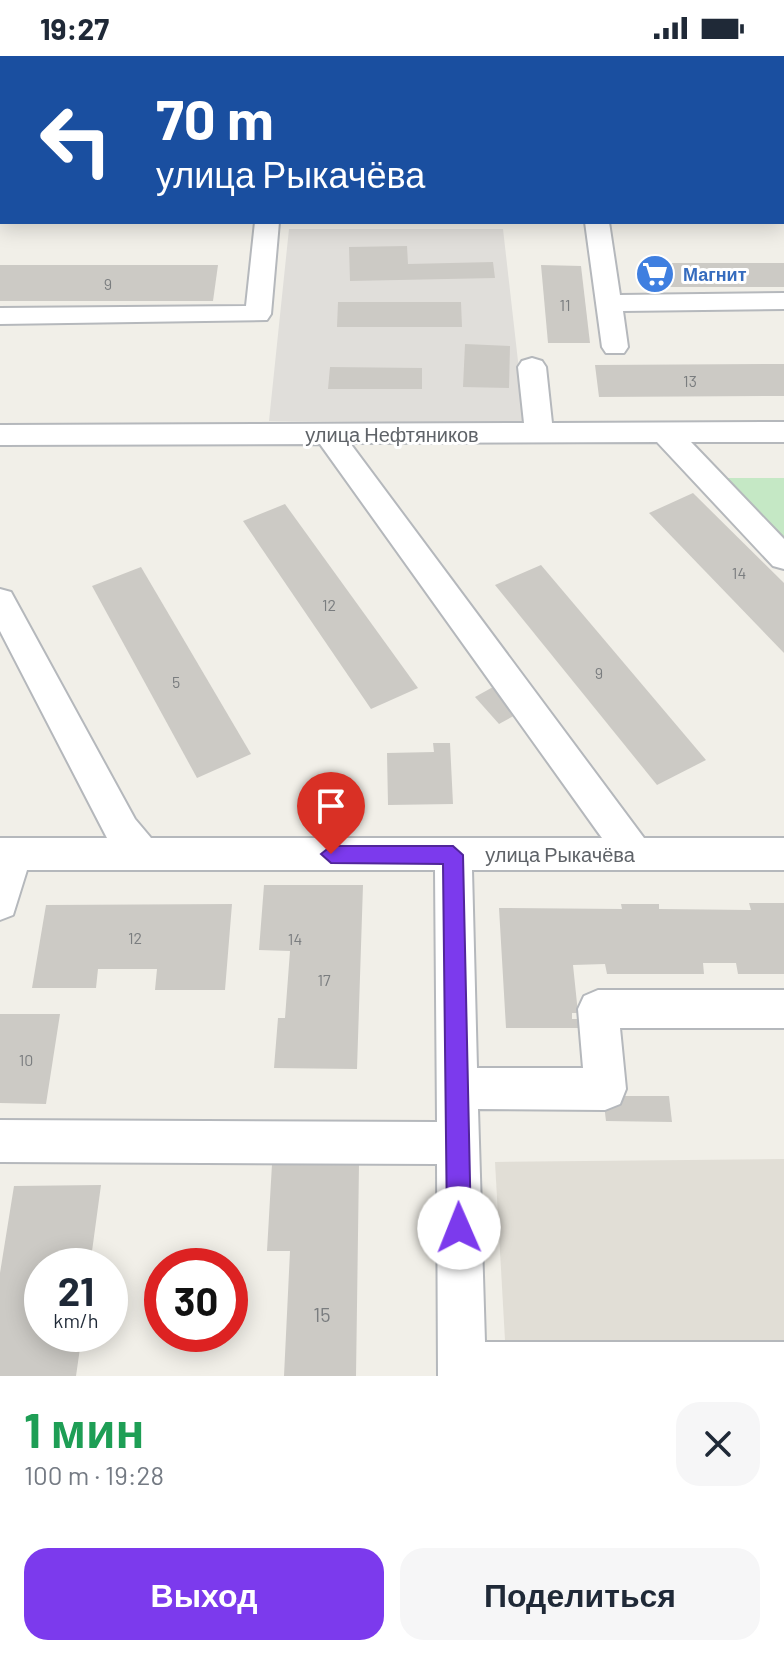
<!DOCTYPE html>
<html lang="ru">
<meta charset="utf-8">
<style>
:root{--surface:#fff;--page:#f6f6f7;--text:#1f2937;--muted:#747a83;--accent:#7c3aed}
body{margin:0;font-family:Barlow,sans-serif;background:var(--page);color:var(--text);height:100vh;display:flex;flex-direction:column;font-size:30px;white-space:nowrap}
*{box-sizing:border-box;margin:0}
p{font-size:26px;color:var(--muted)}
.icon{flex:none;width:44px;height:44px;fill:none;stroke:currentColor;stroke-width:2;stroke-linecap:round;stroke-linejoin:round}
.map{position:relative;height:1320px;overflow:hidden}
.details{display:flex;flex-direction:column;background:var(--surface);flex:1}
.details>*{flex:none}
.top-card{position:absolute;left:0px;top:0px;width:784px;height:168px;box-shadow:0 4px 20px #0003;background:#1a4fa0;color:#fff;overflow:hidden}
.speed{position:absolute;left:24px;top:1192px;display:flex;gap:16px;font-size:40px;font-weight:700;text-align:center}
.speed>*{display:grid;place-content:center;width:104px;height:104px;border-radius:50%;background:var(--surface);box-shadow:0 4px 20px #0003;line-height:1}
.speed small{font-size:20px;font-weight:400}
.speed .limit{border:12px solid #d22;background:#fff;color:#111}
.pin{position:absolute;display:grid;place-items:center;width:68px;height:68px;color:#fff;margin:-82px -34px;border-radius:50% 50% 50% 0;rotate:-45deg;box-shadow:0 0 8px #0007}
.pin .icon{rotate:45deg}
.me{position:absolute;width:88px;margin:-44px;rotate:359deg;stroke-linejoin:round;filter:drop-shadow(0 0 6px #0008)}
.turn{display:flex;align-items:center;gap:28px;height:168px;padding:0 24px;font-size:36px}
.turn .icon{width:104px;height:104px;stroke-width:2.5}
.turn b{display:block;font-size:56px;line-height:68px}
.round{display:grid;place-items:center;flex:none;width:84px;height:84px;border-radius:24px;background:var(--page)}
.head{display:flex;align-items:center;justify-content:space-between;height:136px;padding:0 24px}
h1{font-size:48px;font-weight:700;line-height:60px;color:#1e9e55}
.cta{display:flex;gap:16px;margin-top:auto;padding:16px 24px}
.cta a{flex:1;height:92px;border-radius:24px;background:var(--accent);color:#fff;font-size:32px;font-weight:700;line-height:92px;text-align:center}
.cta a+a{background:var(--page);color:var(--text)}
.status{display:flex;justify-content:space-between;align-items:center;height:56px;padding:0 40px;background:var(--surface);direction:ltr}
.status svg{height:22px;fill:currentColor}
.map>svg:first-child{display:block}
.industrial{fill:#e0deda}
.education{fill:#e1ded6}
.green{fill:#c5e8c5}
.building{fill:#cccac5}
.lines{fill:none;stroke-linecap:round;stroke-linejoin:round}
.minor-casing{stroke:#b5b8bc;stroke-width:4}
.highway-casing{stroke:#f9ab00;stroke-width:4}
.minor{fill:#fff;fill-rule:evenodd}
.highway{fill:#fde293;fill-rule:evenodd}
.route{fill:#7c3aed;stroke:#51269a;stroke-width:2}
.labels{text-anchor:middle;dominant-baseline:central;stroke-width:6;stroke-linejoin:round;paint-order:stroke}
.number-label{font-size:16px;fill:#7a7d7f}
.far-shop-label{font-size:18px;font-weight:bold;fill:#366cbe;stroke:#fff;text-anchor:start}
.street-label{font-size:20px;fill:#5f6368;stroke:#fff}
.near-number-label{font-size:20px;fill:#7a7d7f}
</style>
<div class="status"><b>19:27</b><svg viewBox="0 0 49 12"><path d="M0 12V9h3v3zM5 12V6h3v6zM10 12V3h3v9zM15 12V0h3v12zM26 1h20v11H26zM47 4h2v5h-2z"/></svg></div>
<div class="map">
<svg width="784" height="1320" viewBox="0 0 784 1320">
<rect width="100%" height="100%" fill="#f1efe8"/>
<!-- industrial -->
<g class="industrial">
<polygon points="0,0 325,0 2,2 2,25"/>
<polygon points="289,173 503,173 525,367 269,365"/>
</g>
<!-- education -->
<polygon class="education" points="784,1103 784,1320 507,1320 495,1106"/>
<!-- green -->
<polygon class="green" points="719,422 784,422 784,492"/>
<!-- building -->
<g class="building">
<polygon points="407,190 408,208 493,206 495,222 350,225 349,191"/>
<polygon points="638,207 784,207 784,231 642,231"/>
<polygon points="0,209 218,209 213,245 0,245"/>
<polygon points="541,209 581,210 590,287 548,287"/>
<polygon points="338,246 461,246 462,271 337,271"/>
<polygon points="465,288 510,290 509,332 463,331"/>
<polygon points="784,308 784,340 599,341 595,309"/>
<polygon points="330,311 422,312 422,333 328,333"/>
<polygon points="693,437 784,527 784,597 649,457"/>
<polygon points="285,448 418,632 371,653 243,465"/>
<polygon points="541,509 706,704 657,729 495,529"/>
<polygon points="141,511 251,698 197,722 92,530"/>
<polygon points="493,631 517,658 499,668 475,641"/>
<polygon points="433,687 450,687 453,748 388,749 387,697 434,696"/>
<polygon points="264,829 363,829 357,1013 274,1012 278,962 285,962 290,895 259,894"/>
<polygon points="749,847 784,847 784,918 738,918 736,907 703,907 704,918 607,918 605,908 573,909 578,957 572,957 572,963 579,963 579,972 506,972 499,852 622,853 621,848 659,848 659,853 751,854"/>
<polygon points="232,848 225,934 155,934 157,913 98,913 96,932 32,932 46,849"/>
<polygon points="0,958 60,958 46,1048 0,1047"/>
<polygon points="603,1040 669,1040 672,1066 606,1065"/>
<polygon points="272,1108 359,1108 356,1320 284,1320 290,1195 267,1195"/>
<polygon points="101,1129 90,1210 42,1210 42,1278 82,1278 76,1320 0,1320 0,1217 14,1130"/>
</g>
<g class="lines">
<defs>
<g id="minor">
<polygon points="46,0 66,0 67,2 45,2"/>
<polygon points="289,0 309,0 310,2 288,2"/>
<polygon points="662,0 682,0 683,2 661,2"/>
<rect x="0" y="11" width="2" height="12"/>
<rect x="0" y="85" width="2" height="14"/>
<polygon points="255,166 279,166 271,258 267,264 0,268 0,252 246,250"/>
<polygon points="585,166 609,166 620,239 784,237 784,253 623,255 628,291 624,297 606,297 602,291"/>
<polygon points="532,302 542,305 546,311 552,367 784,366 784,386 691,386 784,483 784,513 773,510 657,386 350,387 644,782 784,782 784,814 472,814 477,1012 583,1012 578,953 584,940 598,934 784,934 784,972 620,972 626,1033 620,1048 605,1054 478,1053 485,1286 784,1286 784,1320 438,1320 437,1108 0,1106 0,1064 437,1066 435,814 27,814 13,859 0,864 0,782 107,782 0,575 0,533 11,536 135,763 151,782 602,782 320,388 0,389 0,369 524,367 518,311 522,305"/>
</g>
<g id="highway">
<rect x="782" y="136" width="2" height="18"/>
<rect x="0" y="139" width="2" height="18"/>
</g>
</defs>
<!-- minor casing -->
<use href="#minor" class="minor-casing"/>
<!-- highway casing -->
<use href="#highway" class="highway-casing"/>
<!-- minor -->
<use href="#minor" class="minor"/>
<!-- highway -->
<use href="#highway" class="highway"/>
</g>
<!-- route -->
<polygon class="route" points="331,790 453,790 463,799 471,1172 468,1180 459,1184 451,1180 447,1172 443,808 331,807 321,798"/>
<!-- icons -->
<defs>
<symbol id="supermarket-disc" viewBox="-11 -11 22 22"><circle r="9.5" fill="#3f7fe0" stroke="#fff"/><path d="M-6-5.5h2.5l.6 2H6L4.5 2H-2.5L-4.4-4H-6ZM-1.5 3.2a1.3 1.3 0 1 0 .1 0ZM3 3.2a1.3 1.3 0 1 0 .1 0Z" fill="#fff"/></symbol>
</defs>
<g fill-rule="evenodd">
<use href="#supermarket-disc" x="633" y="196" width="44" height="44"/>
</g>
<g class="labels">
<!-- number labels -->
<g class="number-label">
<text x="108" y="227">9</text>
<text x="565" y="248">11</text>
<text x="690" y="324">13</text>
<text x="739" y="516">14</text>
<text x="329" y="548">12</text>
<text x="599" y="616">9</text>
<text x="176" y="625">5</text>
<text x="135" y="881">12</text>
<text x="295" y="882">14</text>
<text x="324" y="923">17</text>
<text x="26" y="1003">10</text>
</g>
<!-- far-shop labels -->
<g class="far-shop-label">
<text x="683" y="218">Магнит</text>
</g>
<!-- street labels -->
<g class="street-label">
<text x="392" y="378">улица Нефтяников</text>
<text x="560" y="798">улица Рыкачёва</text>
</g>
<!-- near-number labels -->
<g class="near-number-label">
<text x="322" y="1258">15</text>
</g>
</g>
</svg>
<div class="speed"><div>21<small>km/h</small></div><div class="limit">30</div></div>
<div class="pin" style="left:331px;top:798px;background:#d93025"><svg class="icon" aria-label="arrive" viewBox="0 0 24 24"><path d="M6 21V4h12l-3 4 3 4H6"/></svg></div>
<svg class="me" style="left:459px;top:1172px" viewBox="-20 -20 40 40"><circle r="19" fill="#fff"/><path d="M0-13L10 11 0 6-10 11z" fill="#7c3aed"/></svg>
<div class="top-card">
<div class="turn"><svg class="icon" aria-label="left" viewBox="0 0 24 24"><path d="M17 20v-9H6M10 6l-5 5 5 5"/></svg><div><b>70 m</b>улица Рыкачёва</div></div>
</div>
</div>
<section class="details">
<div class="head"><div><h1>1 мин</h1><p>100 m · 19:28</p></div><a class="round"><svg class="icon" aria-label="close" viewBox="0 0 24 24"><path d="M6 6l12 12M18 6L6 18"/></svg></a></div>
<div class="cta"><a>Выход</a><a>Поделиться</a></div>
</section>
